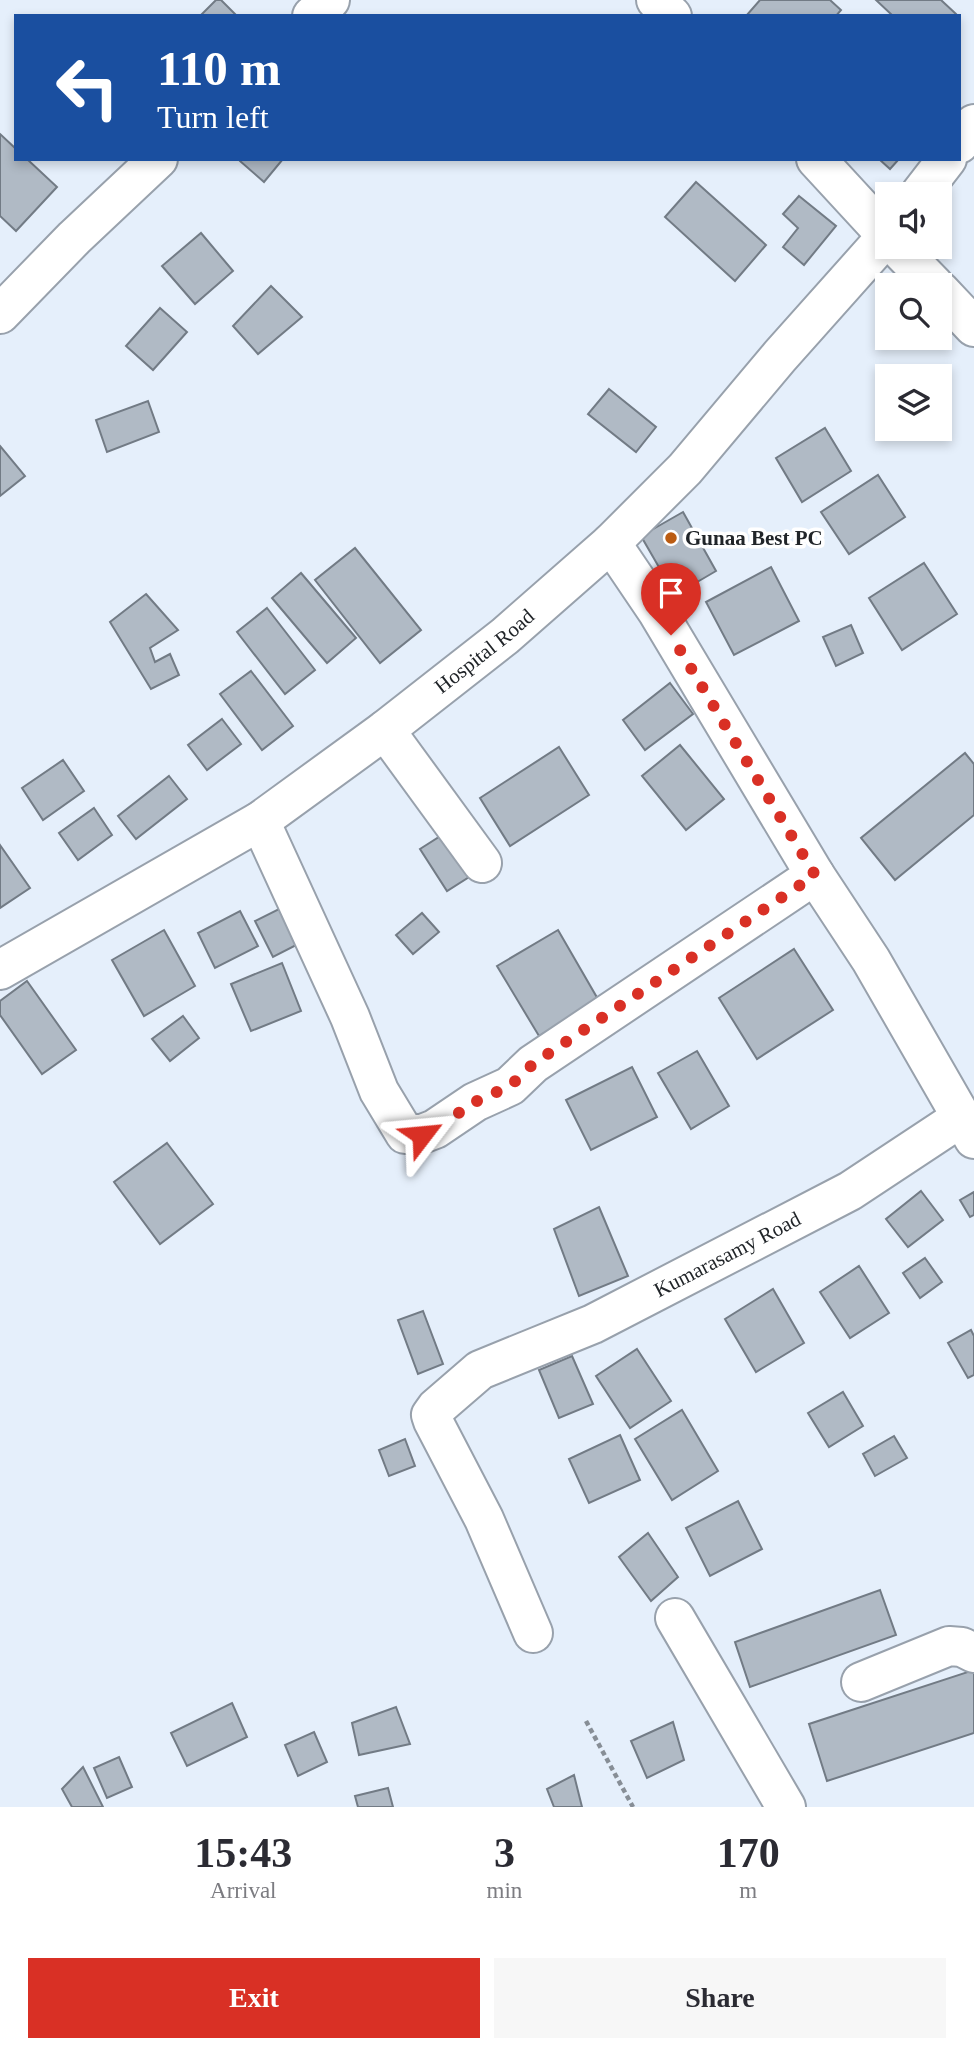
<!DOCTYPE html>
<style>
:root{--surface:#fff;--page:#f7f7f7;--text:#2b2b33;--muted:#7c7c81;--accent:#d93025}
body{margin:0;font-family:Georgia,serif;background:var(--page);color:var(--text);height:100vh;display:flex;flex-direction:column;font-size:26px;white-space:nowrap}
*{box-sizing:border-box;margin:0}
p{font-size:23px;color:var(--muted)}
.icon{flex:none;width:38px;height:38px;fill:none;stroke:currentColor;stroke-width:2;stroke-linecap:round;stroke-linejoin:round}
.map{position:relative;height:1807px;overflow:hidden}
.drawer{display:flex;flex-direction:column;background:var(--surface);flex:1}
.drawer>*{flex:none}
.top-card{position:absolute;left:14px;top:14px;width:947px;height:147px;border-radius:0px;box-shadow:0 4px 10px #0003;background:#1a4fa0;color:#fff;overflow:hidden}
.controls{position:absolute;left:875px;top:182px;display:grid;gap:14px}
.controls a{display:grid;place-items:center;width:77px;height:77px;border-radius:0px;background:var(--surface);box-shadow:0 4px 10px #0003;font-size:35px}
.pin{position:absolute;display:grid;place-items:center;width:60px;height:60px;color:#fff;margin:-72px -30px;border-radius:50% 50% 50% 0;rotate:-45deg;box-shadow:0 0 7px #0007}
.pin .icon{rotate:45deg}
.me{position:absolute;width:77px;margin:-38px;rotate:61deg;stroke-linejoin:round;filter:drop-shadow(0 0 5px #0008)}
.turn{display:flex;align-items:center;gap:24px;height:147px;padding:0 28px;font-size:32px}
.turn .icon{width:91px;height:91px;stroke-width:2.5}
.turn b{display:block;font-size:49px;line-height:60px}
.eta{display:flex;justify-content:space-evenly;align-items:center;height:119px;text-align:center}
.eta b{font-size:42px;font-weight:800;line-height:49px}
.cta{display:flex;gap:14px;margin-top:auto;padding:14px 28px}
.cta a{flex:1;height:80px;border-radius:0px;background:var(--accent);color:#fff;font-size:28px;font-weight:800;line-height:80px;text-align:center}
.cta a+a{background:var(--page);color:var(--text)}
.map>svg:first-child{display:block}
.building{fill:#b0bac5;stroke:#727b85;stroke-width:2}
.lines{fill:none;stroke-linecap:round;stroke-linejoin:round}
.minor-casing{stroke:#98a1ac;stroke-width:42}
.path{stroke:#878e96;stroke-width:4.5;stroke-dasharray:5 3.5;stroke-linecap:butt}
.minor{stroke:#fff;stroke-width:38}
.route{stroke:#d93025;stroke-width:12;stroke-dasharray:0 21.6}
.poi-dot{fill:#bb5c12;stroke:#fff;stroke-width:2.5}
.labels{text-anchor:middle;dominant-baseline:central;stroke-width:7;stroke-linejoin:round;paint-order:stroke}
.poi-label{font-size:21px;font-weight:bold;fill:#212529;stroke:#fff;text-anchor:start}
.street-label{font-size:21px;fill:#212529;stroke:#fff}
</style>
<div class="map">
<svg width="974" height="1807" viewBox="0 0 974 1807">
<rect width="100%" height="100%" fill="#e5effb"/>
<!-- building -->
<g class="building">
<polygon points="216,0 221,0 237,16 200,16"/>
<polygon points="760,0 830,0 841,10 836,16 746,16"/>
<polygon points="876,0 941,0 956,14 955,16 893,16"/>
<polygon points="0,134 16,149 16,159 27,159 57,187 16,231 0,216"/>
<polygon points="241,159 283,159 264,182 240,161"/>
<polygon points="879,159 899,159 890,169"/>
<polygon points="696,182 766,245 735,281 665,217"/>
<polygon points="799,196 836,226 804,265 783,247 798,228 783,214"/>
<polygon points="201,233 233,271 195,304 162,266"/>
<polygon points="271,286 302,317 258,354 233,326"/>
<polygon points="160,308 187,332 153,370 126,346"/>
<polygon points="609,389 656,427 636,452 588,414"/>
<polygon points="148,401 159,432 107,452 96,420"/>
<polygon points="825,428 851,471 802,502 776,458"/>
<polygon points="0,446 25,476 0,496"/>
<polygon points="878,475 905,517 849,554 821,512"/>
<polygon points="683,512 716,571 675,595 641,536"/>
<polygon points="355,548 421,630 380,663 315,580"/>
<polygon points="924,563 957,614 902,650 869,598"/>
<polygon points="771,567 799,621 734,655 706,602"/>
<polygon points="301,573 356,638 327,663 272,598"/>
<polygon points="146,594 178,630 150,648 155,662 170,654 179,675 151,689 110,622"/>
<polygon points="267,608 315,670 285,694 237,632"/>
<polygon points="851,625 863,653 836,666 823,637"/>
<polygon points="251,671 293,726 262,750 220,694"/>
<polygon points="670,683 693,714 645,750 623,720"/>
<polygon points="222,719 241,744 207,770 188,745"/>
<polygon points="680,745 724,799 686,830 642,776"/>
<polygon points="559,747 589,795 510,846 480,798"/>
<polygon points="965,753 974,764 974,815 895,880 861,838"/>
<polygon points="63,760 84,791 43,820 22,788"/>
<polygon points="169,776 187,799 136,839 118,816"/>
<polygon points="94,808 112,835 78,860 59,833"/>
<polygon points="450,830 477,872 447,891 420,849"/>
<polygon points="0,845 30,888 0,908"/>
<polygon points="287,905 306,940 273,957 255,921"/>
<polygon points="240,911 258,946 215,968 198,933"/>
<polygon points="422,913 439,932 413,954 396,935"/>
<polygon points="164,930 195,986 144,1016 112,960"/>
<polygon points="558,930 599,1001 539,1036 497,966"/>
<polygon points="794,949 833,1010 757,1059 719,998"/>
<polygon points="282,963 301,1011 251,1031 231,984"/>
<polygon points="27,981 76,1050 42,1074 0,1015 0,1001"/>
<polygon points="183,1016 199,1038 170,1061 152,1039"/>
<polygon points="697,1051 729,1106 691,1129 658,1073"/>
<polygon points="632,1067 657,1117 591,1150 566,1100"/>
<polygon points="167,1143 213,1204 160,1244 114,1182"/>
<polygon points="921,1191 943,1220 908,1247 886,1219"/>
<polygon points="974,1192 974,1215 970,1217 960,1200"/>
<polygon points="599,1207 628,1276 579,1296 554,1229"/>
<polygon points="925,1258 942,1282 920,1298 903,1273"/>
<polygon points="859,1266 889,1313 850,1338 820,1292"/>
<polygon points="773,1289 804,1343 756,1372 725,1319"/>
<polygon points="423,1311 443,1364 418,1374 398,1320"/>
<polygon points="971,1330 974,1336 974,1375 968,1378 948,1343"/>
<polygon points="637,1349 671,1401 630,1428 596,1376"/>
<polygon points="572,1356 593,1404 559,1418 539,1370"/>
<polygon points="843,1392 863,1426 829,1447 808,1413"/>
<polygon points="682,1410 718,1471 672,1500 635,1439"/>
<polygon points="620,1435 640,1480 589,1503 569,1459"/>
<polygon points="894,1436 907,1458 875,1476 863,1454"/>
<polygon points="405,1439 415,1466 389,1476 379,1450"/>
<polygon points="738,1501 762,1549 710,1576 686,1528"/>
<polygon points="648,1533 678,1577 651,1601 619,1557"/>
<polygon points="880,1590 896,1635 750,1687 735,1642"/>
<polygon points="974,1670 974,1733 827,1781 809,1724"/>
<polygon points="232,1703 247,1737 187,1766 171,1733"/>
<polygon points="396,1707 410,1744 359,1755 352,1723"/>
<polygon points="673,1722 684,1760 647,1778 631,1741"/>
<polygon points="314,1732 327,1762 298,1776 285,1745"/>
<polygon points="119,1757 132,1787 107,1798 94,1768"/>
<polygon points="83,1767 103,1807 72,1807 62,1789"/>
<polygon points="574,1775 582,1807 554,1807 547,1789"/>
<polygon points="388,1788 393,1807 358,1807 355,1796"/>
</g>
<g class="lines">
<defs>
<g id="minor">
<polyline points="656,0 672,16"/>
<polyline points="312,16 330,0"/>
<polyline points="959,144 974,124"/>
<polyline points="816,159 887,236"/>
<polyline points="920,194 947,159"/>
<polyline points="897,247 934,285"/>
<polyline points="940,291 974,327"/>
<polyline points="0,314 74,238 158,159"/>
<polyline points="385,730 482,863"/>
<polyline points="260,821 350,1017 379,1091 405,1134 422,1134 435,1129 475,1102 510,1086 533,1064 815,875 657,611 611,543"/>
<polyline points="815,875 871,960 974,1139"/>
<path id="s1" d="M0,970L260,821L385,730L505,636L611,543L685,469L780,356L887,236"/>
<polyline points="675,1618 786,1807"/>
<path id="s2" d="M533,1633L484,1519L433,1421L431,1415L436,1408L480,1370L593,1324L850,1191L962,1117"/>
<polyline points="861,1682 949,1646 962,1647 974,1653"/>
</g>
</defs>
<!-- minor casing -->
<use href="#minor" class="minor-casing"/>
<!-- path -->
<polyline class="path" points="586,1721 633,1807"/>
<!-- minor -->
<use href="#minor" class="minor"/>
</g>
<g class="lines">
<!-- route -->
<polyline class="route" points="422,1135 435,1129 475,1102 510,1086 533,1064 815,875 671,635"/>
</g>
<!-- markers -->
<circle class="poi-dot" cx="671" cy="538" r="7"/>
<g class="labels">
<!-- poi labels -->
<g class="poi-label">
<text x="685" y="538">Gunaa Best PC</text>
</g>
<!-- street labels -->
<g class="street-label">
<text stroke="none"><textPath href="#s1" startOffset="581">Hospital Road</textPath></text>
<text stroke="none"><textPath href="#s2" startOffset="581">Kumarasamy Road</textPath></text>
</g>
</g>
</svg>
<div class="controls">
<a><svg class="icon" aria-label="sound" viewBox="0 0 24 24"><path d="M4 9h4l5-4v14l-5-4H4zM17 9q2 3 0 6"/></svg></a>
<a><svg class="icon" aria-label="search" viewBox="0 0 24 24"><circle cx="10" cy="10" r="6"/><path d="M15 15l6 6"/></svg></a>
<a><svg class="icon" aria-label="layers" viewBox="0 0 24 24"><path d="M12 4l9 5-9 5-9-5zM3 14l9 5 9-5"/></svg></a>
</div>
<div class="pin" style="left:671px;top:635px;background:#d93025"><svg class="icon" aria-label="arrive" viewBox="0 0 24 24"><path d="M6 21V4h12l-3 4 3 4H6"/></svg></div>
<svg class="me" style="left:422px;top:1135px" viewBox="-20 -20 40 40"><path d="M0-17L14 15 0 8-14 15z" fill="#d93025" stroke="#fff" stroke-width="4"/></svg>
<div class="top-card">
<div class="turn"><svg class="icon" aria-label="left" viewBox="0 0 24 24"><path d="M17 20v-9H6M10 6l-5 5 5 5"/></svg><div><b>110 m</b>Turn left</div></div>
</div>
</div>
<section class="drawer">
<div class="eta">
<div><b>15:43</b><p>Arrival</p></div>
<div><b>3</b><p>min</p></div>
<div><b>170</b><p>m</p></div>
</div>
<div class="cta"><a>Exit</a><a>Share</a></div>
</section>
